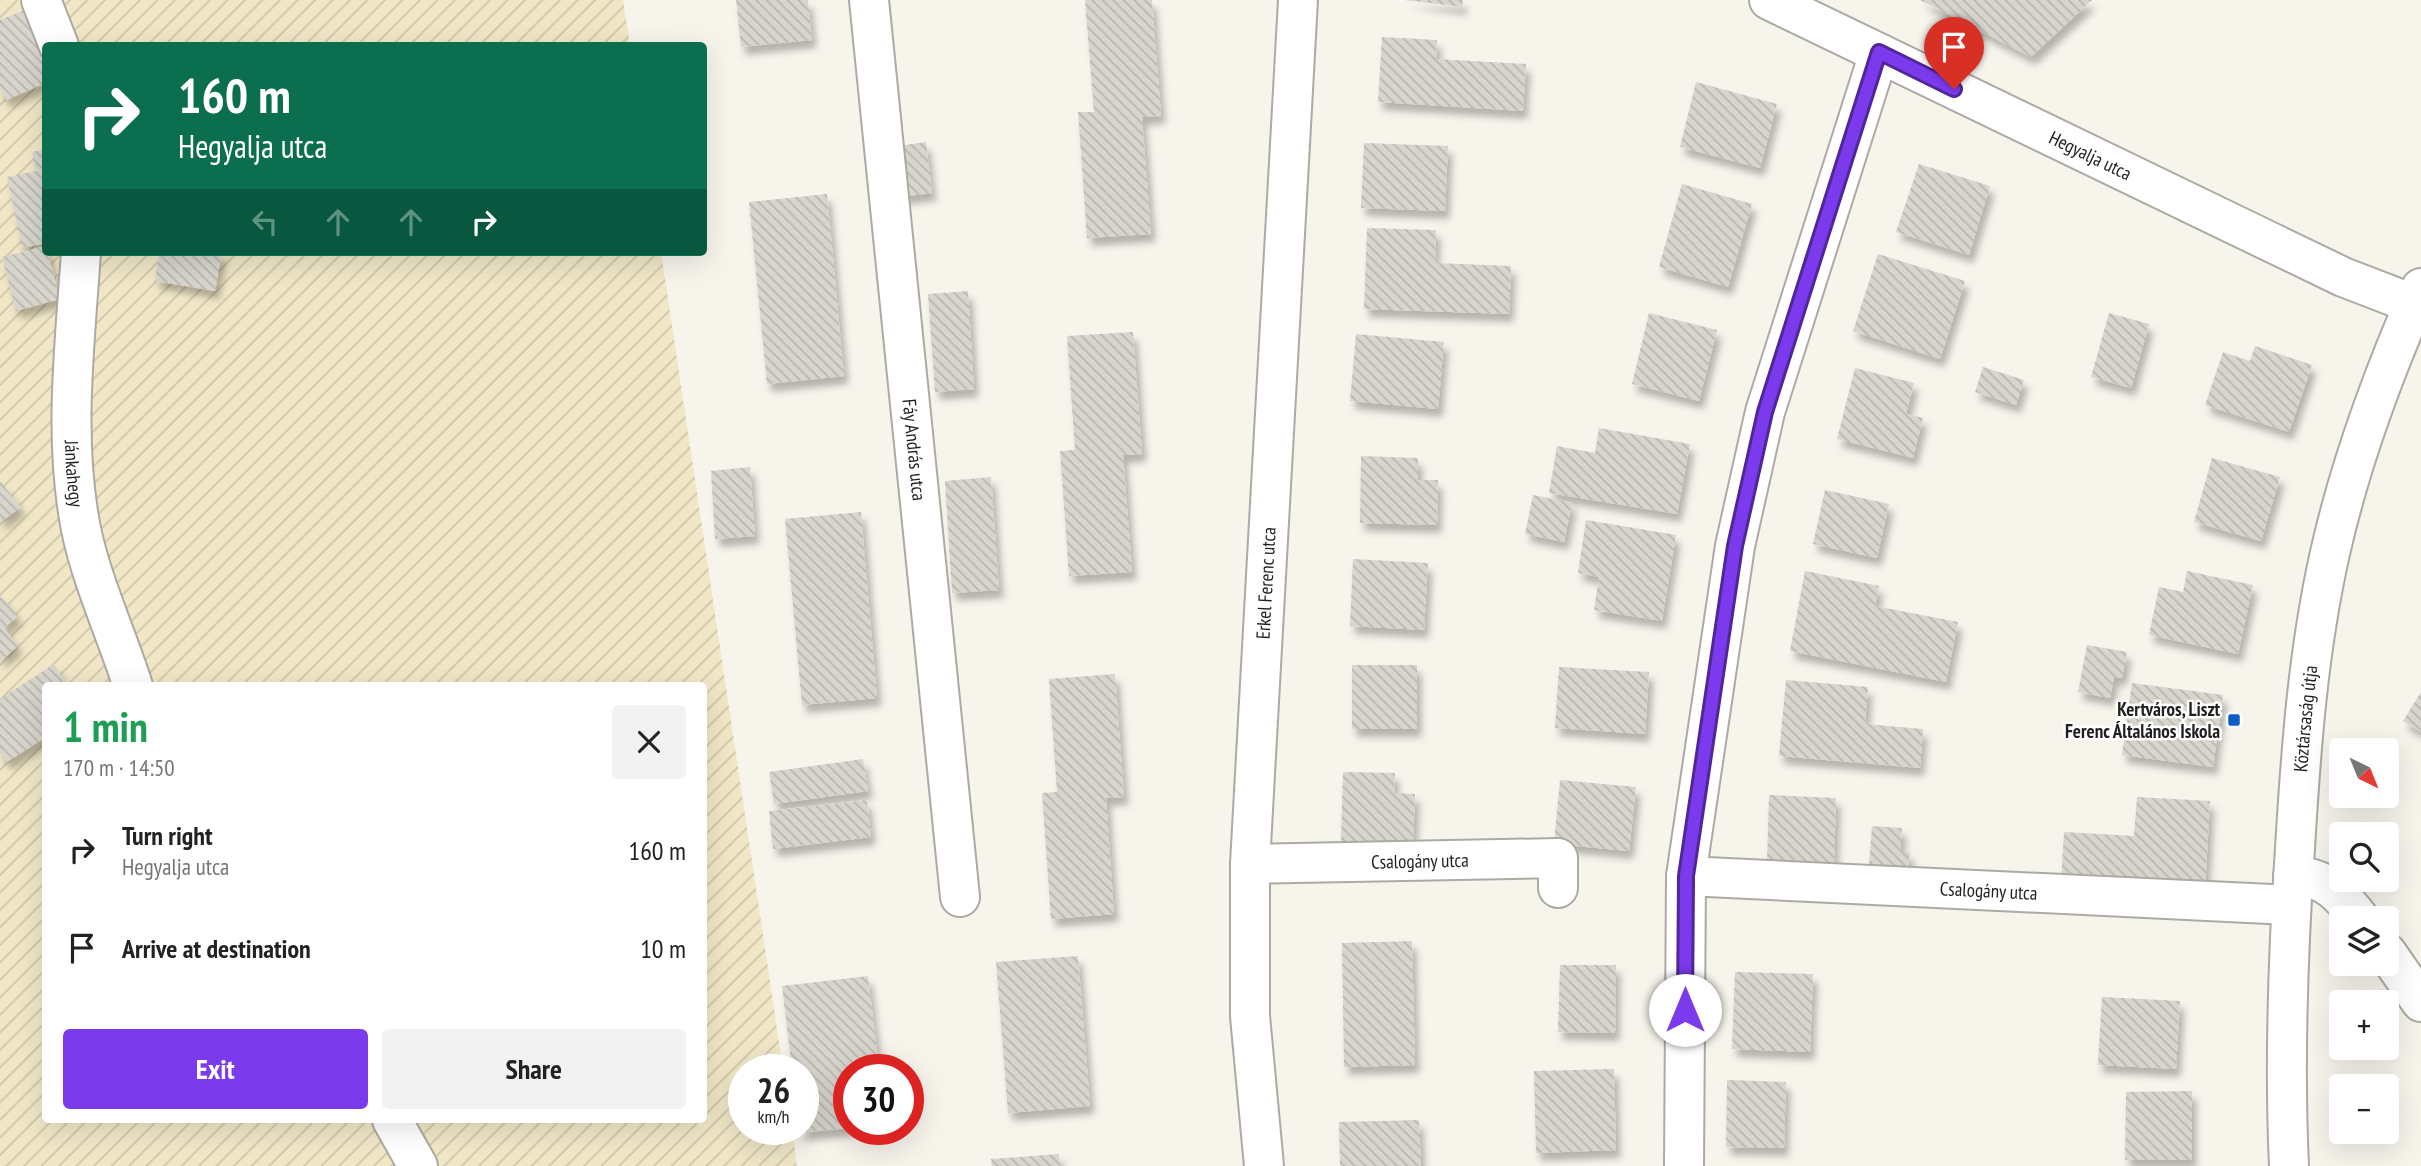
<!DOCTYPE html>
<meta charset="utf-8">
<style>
:root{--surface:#fff;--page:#f2f2f2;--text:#222;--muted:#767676;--accent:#7c3aed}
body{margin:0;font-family:"PT Sans Narrow",sans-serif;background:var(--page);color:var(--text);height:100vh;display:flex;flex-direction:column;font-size:26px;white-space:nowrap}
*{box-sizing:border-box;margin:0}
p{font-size:23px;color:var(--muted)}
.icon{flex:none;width:38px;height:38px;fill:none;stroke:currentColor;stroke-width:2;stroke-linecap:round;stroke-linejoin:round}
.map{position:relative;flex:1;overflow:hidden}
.drawer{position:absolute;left:42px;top:682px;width:665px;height:441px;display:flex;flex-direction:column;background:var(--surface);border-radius:7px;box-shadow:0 7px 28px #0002}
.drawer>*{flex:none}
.guide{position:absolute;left:42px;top:42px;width:665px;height:214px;border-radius:7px;box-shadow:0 7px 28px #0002;background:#0b6e4f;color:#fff;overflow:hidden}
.needle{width:46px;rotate:137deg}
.tools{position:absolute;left:2329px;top:738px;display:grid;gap:14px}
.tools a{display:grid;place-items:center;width:70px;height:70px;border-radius:7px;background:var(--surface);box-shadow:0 7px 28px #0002;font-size:35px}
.speed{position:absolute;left:728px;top:1054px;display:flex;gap:14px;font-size:35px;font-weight:700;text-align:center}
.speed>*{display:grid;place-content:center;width:91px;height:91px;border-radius:50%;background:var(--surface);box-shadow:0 7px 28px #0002;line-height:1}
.speed small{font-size:18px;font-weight:400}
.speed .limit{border:10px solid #d22;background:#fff;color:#111}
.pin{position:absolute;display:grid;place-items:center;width:60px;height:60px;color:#fff;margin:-72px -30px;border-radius:50% 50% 50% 0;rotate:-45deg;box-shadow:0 0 7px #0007}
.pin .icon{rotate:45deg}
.me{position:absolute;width:77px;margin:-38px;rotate:0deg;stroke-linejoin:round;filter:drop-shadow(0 0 5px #0008)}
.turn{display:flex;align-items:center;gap:24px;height:147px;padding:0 21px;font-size:32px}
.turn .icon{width:91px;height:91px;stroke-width:2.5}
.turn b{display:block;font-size:49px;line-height:60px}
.lanes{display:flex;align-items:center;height:66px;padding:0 21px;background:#0003;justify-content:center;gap:35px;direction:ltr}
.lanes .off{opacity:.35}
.round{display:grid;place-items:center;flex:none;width:74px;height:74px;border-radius:7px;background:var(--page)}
.summary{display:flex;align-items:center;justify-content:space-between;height:119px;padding:0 21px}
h1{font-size:42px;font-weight:600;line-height:52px;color:#1e9e55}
.button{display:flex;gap:14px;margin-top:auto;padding:14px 21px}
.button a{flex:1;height:80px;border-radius:7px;background:var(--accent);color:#fff;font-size:28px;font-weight:600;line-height:80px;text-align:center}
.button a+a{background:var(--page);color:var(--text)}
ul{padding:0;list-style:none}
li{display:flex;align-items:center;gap:21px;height:98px;padding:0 21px}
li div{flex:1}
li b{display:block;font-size:26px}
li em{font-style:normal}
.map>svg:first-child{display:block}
.garden{fill:url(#garden-furrows);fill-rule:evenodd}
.building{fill:url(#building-back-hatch);filter:url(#shadow)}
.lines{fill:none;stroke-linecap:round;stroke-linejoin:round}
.minor-casing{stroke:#adaaa3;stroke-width:42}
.tertiary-casing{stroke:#adaaa3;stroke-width:42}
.minor{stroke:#fff;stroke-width:38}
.tertiary{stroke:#fff;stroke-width:38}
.route-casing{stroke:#51269a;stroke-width:18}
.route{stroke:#7c3aed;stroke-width:12}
.poi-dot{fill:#115dc8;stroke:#fff;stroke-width:2.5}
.labels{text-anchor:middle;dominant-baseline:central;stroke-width:5;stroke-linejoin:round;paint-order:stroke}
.street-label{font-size:19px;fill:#201f1d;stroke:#fff}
.poi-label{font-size:19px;font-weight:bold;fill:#201f1d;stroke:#fff;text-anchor:end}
</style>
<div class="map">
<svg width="2421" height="1166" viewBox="0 0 2421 1166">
<defs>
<pattern id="garden-furrows" width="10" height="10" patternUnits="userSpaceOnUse" patternTransform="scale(1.75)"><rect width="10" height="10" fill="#f1e7c7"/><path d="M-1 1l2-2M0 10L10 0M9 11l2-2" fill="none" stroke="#cec6aa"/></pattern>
<pattern id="building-back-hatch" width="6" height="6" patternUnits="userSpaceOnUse" patternTransform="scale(1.75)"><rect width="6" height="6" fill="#d8d5cd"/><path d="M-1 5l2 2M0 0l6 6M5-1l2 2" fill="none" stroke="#b9b6b0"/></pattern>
<filter id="shadow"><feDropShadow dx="4.5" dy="8" stdDeviation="3.5" flood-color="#0004"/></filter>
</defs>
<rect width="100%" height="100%" fill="#f7f4ec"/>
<!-- garden -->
<path class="garden" d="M0,0H623L630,45L46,46V252H661L783,1069H744V1129H792L797,1166H0ZM46,686H704V1120H46Z"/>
<!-- building -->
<g class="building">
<polygon points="736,0 808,0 812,40 741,47"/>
<polygon points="1085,0 1152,0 1161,116 1142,117 1151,234 1087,238 1078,112 1094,112"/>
<polygon points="1405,0 1463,0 1462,7"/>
<polygon points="1920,0 2092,0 2031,57"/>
<polygon points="22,11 46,55 46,83 6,100 0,89 0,20"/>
<polygon points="1382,37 1437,40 1436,59 1526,64 1523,111 1378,102"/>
<polygon points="1696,82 1777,104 1760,168 1680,147"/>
<polygon points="926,142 932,193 890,198 884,148"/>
<polygon points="1364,143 1448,146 1445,211 1361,208"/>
<polygon points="46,149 46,243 22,248 7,177 36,171 32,152"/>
<polygon points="1919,164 1990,186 1969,255 1896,232"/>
<polygon points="1682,184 1752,204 1728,287 1659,267"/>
<polygon points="827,194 844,376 767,384 749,202"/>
<polygon points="1367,228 1436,230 1435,263 1511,266 1509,314 1364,309"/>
<polygon points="46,246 60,299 16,311 2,257"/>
<polygon points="159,252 222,252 215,291 155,281"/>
<polygon points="1878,254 1965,281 1940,359 1853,331"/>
<polygon points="968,291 974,389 935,392 928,294"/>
<polygon points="1649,313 1717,330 1699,401 1632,384"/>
<polygon points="2109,313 2149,324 2131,388 2091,377"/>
<polygon points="1133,332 1142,454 1123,455 1132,572 1069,576 1060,451 1075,450 1067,336"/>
<polygon points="1356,334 1444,342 1438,409 1350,401"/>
<polygon points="2255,346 2312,365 2289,432 2205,405 2223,352 2250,361"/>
<polygon points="1983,367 2024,380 2016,405 1975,392"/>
<polygon points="1855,368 1914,383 1906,414 1923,418 1913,458 1837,439"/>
<polygon points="1599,428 1690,444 1677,514 1549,493 1557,446 1595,453"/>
<polygon points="1361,456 1418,458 1418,480 1438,480 1437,525 1360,523"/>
<polygon points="2212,458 2280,477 2261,541 2194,522"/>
<polygon points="750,467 755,536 715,539 711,471"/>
<polygon points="991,477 999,590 952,593 945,481"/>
<polygon points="0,481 21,507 0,523"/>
<polygon points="1825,490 1889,504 1877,558 1813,544"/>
<polygon points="1533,495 1572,503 1564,542 1525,534"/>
<polygon points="861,512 877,698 802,705 785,519"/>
<polygon points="1586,520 1676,535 1662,621 1594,610 1599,577 1578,573"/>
<polygon points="1353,559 1428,563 1424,630 1350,626"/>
<polygon points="1805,571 1879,586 1875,606 1958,622 1946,682 1790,651"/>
<polygon points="2187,571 2253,585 2238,654 2149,635 2159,587 2183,592"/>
<polygon points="0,595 18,616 4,628 18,646 0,661"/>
<polygon points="2087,645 2127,652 2122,678 2114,677 2110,698 2078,692"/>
<polygon points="54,664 68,686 46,686 46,737 7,762 0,752 0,699"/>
<rect x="1352" y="665" width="65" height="64"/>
<polygon points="1559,667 1649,672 1645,734 1555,728"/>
<polygon points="1115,674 1124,797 1106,798 1114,914 1051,919 1042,793 1057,792 1049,679"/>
<polygon points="1786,680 1868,687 1865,724 1923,729 1920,768 1779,756"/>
<polygon points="2132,683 2223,695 2213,767 2122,755"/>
<polygon points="2421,692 2421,732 2403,721"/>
<polygon points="863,759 868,791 774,804 769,772"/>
<polygon points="1343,772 1395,773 1394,793 1415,794 1413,844 1341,842"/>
<polygon points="1560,780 1636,787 1629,851 1554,844"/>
<polygon points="1769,795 1836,798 1834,864 1767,862"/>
<polygon points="2137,797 2210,801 2205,889 2061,881 2064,832 2134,836"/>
<polygon points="867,800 871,837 773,849 769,811"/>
<polygon points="1872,826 1902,828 1900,852 1910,852 1908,869 1869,867"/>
<polygon points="1412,941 1415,1065 1344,1067 1342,943"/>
<polygon points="1078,956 1090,1106 1008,1113 996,962"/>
<polygon points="1560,965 1616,965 1615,1033 1558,1032"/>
<polygon points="1735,972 1813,974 1810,1052 1732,1049"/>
<polygon points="868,976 879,1069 849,1069 849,1128 799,1133 798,1129 803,1129 803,1069 792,1069 782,986"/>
<polygon points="2102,997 2180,1001 2176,1069 2098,1065"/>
<polygon points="1614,1069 1616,1150 1536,1153 1534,1071"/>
<polygon points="1727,1080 1786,1082 1784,1148 1726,1147"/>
<polygon points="2192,1091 2192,1160 2125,1160 2126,1092"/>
<polygon points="1419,1120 1421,1166 1340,1166 1339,1122"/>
<polygon points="1059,1154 1060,1166 992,1166 991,1159"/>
</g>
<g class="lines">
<defs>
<g id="minor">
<polyline points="41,0 59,46"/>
<path id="s1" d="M869,0L960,897"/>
<path id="s2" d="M1769,0L2343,277L2421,307"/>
<path id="s3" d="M81,252C75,343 63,438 81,529C91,579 117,636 133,686"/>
<path id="s4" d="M1250,864L1558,858V888"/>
<path id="s5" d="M1686,876L2291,905"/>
<path d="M2293,876C2325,876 2341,895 2360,919"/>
<polyline points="2387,953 2421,1002"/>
<polyline points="392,1120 418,1166"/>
<path id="s6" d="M1264,1166L1250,1016V864L1298,0"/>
<polyline points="1684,1166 1686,876 1735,546 1765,412 1879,53"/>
</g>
<g id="tertiary">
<path id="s7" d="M2289,1166C2284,1060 2288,954 2295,848C2301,748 2308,651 2330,553C2350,464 2384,372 2421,288"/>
</g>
</defs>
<!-- minor casing -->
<use href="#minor" class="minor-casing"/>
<!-- tertiary casing -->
<use href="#tertiary" class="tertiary-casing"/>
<!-- minor -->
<use href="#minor" class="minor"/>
<!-- tertiary -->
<use href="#tertiary" class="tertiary"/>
</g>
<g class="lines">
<defs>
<polyline id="route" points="1685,1010 1686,876 1735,546 1765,412 1879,52 1954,89"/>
</defs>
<!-- route casing -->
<use href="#route" class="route-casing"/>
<!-- route -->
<use href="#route" class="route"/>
</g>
<!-- markers -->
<rect class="poi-dot" x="2227" y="713" width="14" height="14" rx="3.5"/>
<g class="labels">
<!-- street labels -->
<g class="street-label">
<text stroke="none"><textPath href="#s2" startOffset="357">Hegyalja utca</textPath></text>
<text stroke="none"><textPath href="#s1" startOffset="452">Fáy András utca</textPath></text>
<text stroke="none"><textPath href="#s3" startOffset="222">Jánkahegy</textPath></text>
<text stroke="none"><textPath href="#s6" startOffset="584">Erkel Ferenc utca</textPath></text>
<text stroke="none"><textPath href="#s7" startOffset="448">Köztársaság útja</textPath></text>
<text stroke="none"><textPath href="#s4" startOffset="170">Csalogány utca</textPath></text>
<text stroke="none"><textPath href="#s5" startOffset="303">Csalogány utca</textPath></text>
</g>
<!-- poi labels -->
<g class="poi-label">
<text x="2220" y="709">Kertváros, Liszt<tspan x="2220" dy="22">Ferenc Általános Iskola</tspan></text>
</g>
</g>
</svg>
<div class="tools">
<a><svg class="needle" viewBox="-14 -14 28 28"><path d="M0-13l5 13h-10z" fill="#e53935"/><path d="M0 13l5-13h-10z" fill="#767676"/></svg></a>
<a><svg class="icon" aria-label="search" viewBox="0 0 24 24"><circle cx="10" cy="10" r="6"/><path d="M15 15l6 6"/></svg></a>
<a><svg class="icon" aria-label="layers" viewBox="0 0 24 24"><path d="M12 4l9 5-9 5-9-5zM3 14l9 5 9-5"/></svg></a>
<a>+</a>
<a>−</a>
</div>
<div class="speed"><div>26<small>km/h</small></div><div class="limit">30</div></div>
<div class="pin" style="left:1954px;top:89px;background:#d93025"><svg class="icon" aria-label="arrive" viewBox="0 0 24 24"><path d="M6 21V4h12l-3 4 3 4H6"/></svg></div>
<svg class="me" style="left:1685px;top:1010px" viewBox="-20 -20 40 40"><circle r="19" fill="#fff"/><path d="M0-13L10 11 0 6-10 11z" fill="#7c3aed"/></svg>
<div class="guide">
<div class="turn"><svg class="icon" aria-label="right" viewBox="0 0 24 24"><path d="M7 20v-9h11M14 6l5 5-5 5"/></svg><div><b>160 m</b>Hegyalja utca</div></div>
<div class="lanes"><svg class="icon off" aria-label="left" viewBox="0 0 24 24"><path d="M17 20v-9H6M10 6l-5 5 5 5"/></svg><svg class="icon off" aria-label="ahead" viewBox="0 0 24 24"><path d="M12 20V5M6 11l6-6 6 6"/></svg><svg class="icon off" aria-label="ahead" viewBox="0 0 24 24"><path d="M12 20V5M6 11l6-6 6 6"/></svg><svg class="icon" aria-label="right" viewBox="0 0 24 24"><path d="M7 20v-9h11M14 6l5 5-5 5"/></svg></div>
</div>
<section class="drawer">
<div class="summary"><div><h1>1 min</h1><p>170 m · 14:50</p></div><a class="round"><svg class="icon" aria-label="close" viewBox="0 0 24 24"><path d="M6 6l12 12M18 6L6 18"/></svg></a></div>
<ul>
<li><svg class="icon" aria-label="right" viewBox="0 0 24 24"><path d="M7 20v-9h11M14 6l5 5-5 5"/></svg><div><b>Turn right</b><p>Hegyalja utca</p></div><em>160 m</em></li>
<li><svg class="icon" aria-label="arrive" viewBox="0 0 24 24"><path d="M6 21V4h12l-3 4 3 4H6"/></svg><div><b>Arrive at destination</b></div><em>10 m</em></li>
</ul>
<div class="button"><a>Exit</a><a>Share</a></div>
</section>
</div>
